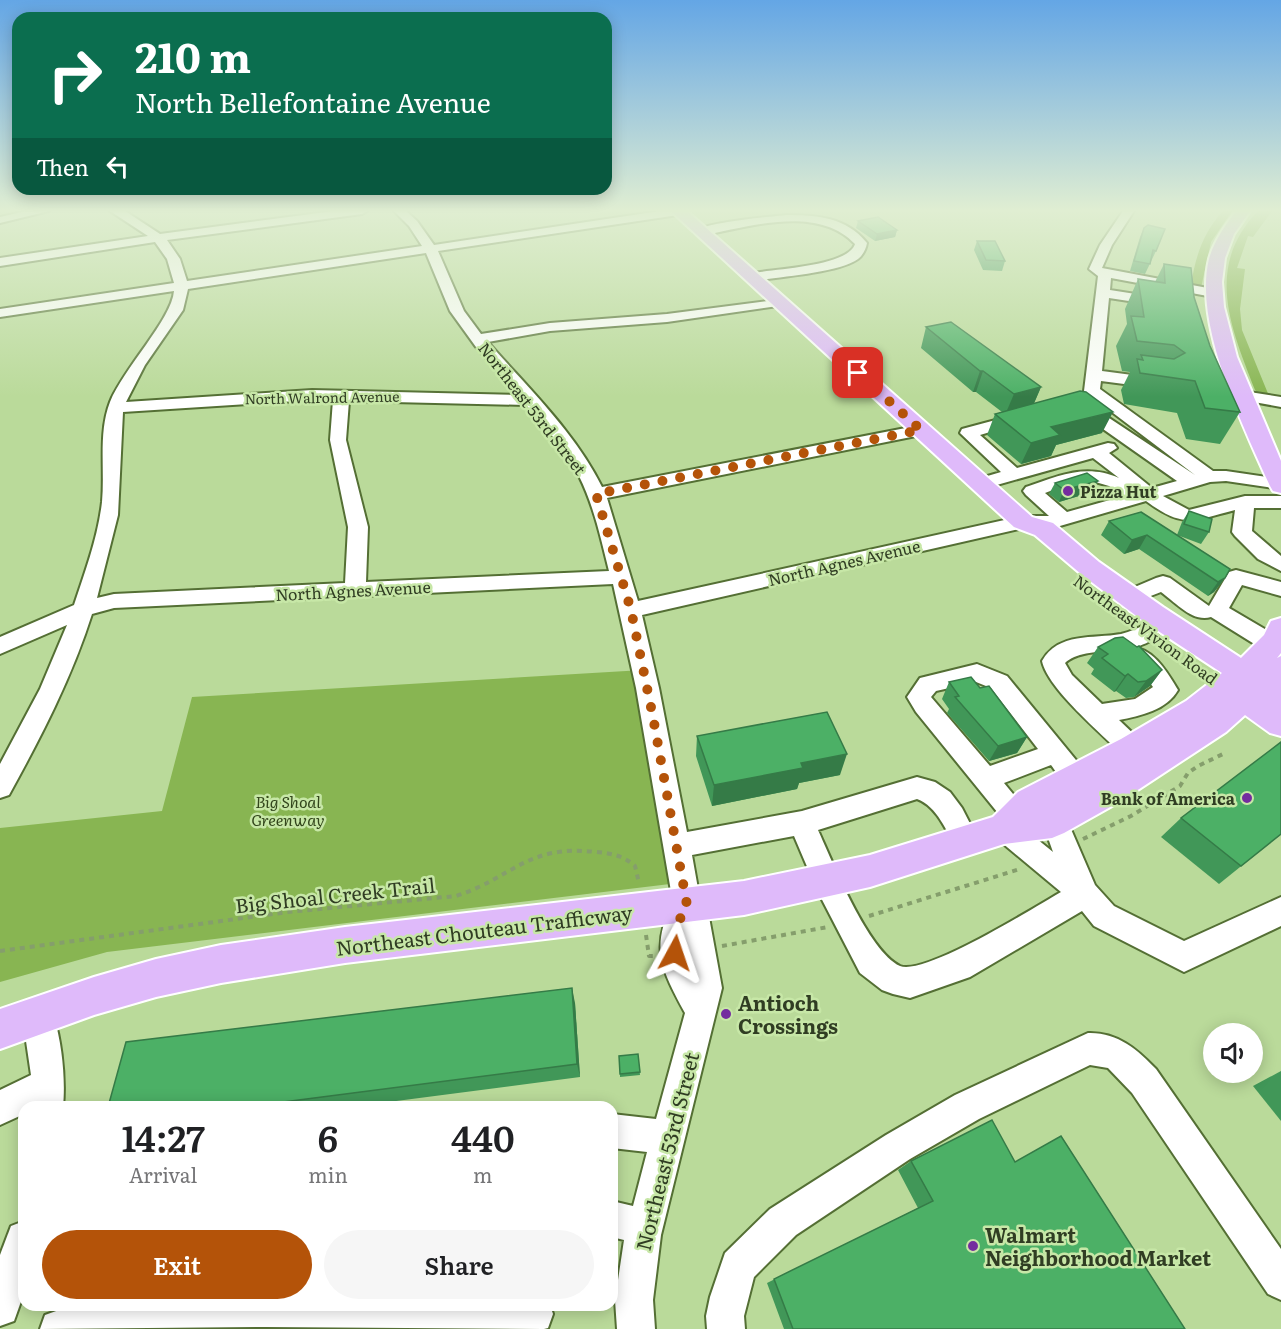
<!DOCTYPE html>
<style>
:root{--surface:#fff;--page:#f6f6f6;--text:#202124;--muted:#757577;--accent:#b45309}
body{margin:0;font-family:Literata,serif;background:var(--page);color:var(--text);height:100vh;display:flex;flex-direction:column;font-size:22px;white-space:nowrap}
*{box-sizing:border-box;margin:0}
p{font-size:20px;color:var(--muted)}
.icon{flex:none;width:33px;height:33px;fill:none;stroke:currentColor;stroke-width:2;stroke-linecap:round;stroke-linejoin:round}
.map{position:relative;flex:1;overflow:hidden}
.panel{position:absolute;left:18px;top:1101px;width:600px;height:210px;display:flex;flex-direction:column;background:var(--surface);border-radius:18px;box-shadow:0 3px 15px #0003}
.panel>*{flex:none}
.hud{position:absolute;left:12px;top:12px;width:600px;height:183px;border-radius:18px;box-shadow:0 3px 15px #0003;background:#0b6e4f;color:#fff;overflow:hidden}
.controls{position:absolute;left:1203px;top:1023px;display:grid;gap:12px}
.controls a{display:grid;place-items:center;width:60px;height:60px;border-radius:50%;background:var(--surface);box-shadow:0 3px 15px #0003;font-size:30px}
.pin{position:absolute;display:grid;place-items:center;width:51px;height:51px;color:#fff;margin:-26px;border-radius:12px;box-shadow:0 3px 9px #0006}
.me{position:absolute;width:66px;margin:-33px;rotate:5deg;stroke-linejoin:round;filter:drop-shadow(0 0 4px #0008)}
.turn{display:flex;align-items:center;gap:21px;height:126px;padding:0 24px;font-size:27px}
.turn .icon{width:78px;height:78px;stroke-width:2.5}
.turn b{display:block;font-size:42px;line-height:51px}
.then{display:flex;align-items:center;height:57px;padding:0 24px;background:#0003;gap:12px;font-size:22px}
.eta{display:flex;justify-content:space-evenly;align-items:center;height:102px;text-align:center}
.eta b{font-size:36px;font-weight:600;line-height:42px}
.primary-button{display:flex;gap:12px;margin-top:auto;padding:12px 24px}
.primary-button a{flex:1;height:69px;border-radius:36px;background:var(--accent);color:#fff;font-size:24px;font-weight:600;line-height:69px;text-align:center}
.primary-button a+a{background:var(--page);color:var(--text)}
.map>svg:first-child{display:block}
.green{fill:#88b552}
.lines{fill:none;stroke-linecap:round;stroke-linejoin:round}
.minor-casing{stroke:#546f34;stroke-width:4}
.major-casing{stroke:#fff;stroke-width:4}
.path{stroke:#859e6c;stroke-width:4;stroke-dasharray:5 5;stroke-linecap:butt}
.minor{fill:#fff;fill-rule:evenodd}
.major{fill:#dfbafa;fill-rule:evenodd}
.wall{fill:#419758}
.shaded-wall{fill:#357b47}
.building{fill:#4cb066;stroke:#357b47;stroke-width:1.5}
.route{stroke:#b45309;stroke-width:10;stroke-dasharray:0 18}
.poi-dot{fill:#742c9f;stroke:#c7e7a7;stroke-width:2}
.labels{text-anchor:middle;dominant-baseline:central;stroke-width:5;stroke-linejoin:round;paint-order:stroke}
.far-street-label{font-size:14px;fill:#303d23;stroke:#c7e7a7}
.street-label{font-size:16px;fill:#303d23;stroke:#c7e7a7}
.poi-label{font-size:16px;font-weight:bold;fill:#303d23;stroke:#c7e7a7;text-anchor:start}
.park-label{font-size:16px;font-style:italic;fill:#33461c;stroke:#c7e7a7}
.near-street-label{font-size:20px;fill:#303d23;stroke:#c7e7a7}
.near-poi-label{font-size:20px;font-weight:bold;fill:#303d23;stroke:#c7e7a7;text-anchor:start}
</style>
<div class="map">
<svg width="1281" height="1329" viewBox="0 0 1281 1329">
<rect width="100%" height="100%" fill="#bada9a"/>
<!-- green -->
<g class="green">
<path d="M1223,211H1232L1211,242L1201,288L1191,286C1195,257 1203,233 1223,211Z"/>
<path d="M1258,211H1272L1253,237L1248,236L1237,268L1245,269L1240,309L1242,330L1269,396L1260,395L1255,390C1231,328 1204,267 1258,211Z"/>
<polygon points="643,670 670,884 107,952 0,982 0,828 162,811 192,697"/>
</g>
<g class="lines">
<defs>
<g id="minor">
<polygon points="26,211 49,211 0,223 0,217"/>
<path d="M110,211H125L160,234L334,211H367L362,214L167,240L180,259L187,281L422,246L409,226L394,211H406L417,221L434,245L660,211H683L678,215L438,251L464,311L481,334L550,323L667,314L783,299L785,302L783,305L778,306L667,322L550,331L488,342C528,388 575,432 602,487L921,425L929,430L921,435L607,498L638,601L1023,516H1049L1026,495L1023,491L1026,487C1058,476 1086,463 1119,478L1093,458L986,488H974L971,484L974,480L1001,472L960,433L962,429L1018,414L1026,419L1024,422L980,435L1017,468L1108,443L1114,444L1117,448L1109,453L1152,488L1177,481L1076,410L1074,407L1082,402L1088,404L1195,475L1084,391L1098,276L1089,269L1100,245L1123,211H1134L1112,245L1102,268L1213,289L1220,293L1213,297L1111,278L1110,290L1142,295L1149,299L1142,303L1109,298L1102,371L1155,378L1163,383L1155,388L1101,381L1100,389L1213,471H1226L1281,479V489L1226,481L1210,482L1163,496L1189,510L1245,496H1281V508H1254L1252,531L1281,556V571L1258,559L1235,536L1232,532L1235,510C1193,521 1184,529 1146,501L1053,528H1023L642,615L659,688L687,832L802,811L917,777L935,782L950,792L962,808L979,841L975,850L966,853L957,850C947,832 937,806 917,799L818,830C833,863 868,951 900,966C925,976 1035,907 1061,892L995,837L991,829L995,821L1002,818L916,712L907,697L920,678L977,664L1007,676L1085,771L1089,779L1085,787C1067,793 1061,778 1051,765L1004,783L1033,818L1037,826L1032,835L1053,852L1042,821L1046,813L1055,809L1064,813L1095,885L1114,906L1184,941L1281,897V926L1184,972L1094,926L1082,911L970,977L910,998L893,994L882,990L860,973L817,890L794,836L692,855L700,900L709,917L722,988L661,1235L653,1300L655,1329H617L615,1300L624,1240L612,1237V1201L633,1206L647,1152L612,1148V1114L656,1119L685,1013C663,972 649,948 673,903L636,688L613,584L114,608L92,614C72,677 41,737 9,795L0,798V764L40,689L67,625L0,654V637L74,605C85,572 98,537 102,502C105,469 98,433 110,402C123,369 172,319 174,291L0,317V309L174,283L167,259L155,242L0,266V258L148,236ZM426,253L450,311L476,347L518,395L312,390L126,402L145,365L183,310L188,289ZM312,400H333L330,440L348,527L345,583L114,594L97,598L118,515L123,412ZM349,401L526,405C545,427 566,450 579,476C594,506 601,539 609,571L366,582L368,527L346,440ZM1092,481L1109,486L1124,496L1067,512L1045,493L1074,482ZM976,682L991,688L1038,749L990,766L931,697L936,691Z"/>
<path d="M786,215C817,215 846,217 867,243C866,249 863,255 858,259C839,273 777,277 752,281L747,280L746,277L747,274C770,269 848,267 855,244C817,204 748,227 700,236L694,232C705,222 769,217 786,215Z"/>
<polygon points="1243,391 1281,397 1281,407 1237,399 1235,396 1237,393"/>
<path d="M1236,570L1281,582V596L1242,585L1229,608L1280,638V650L1272,652L1264,650L1211,617C1193,623 1175,602 1161,592L1130,604L1123,602L1120,597L1123,592L1156,578L1163,576L1170,578L1209,606L1229,572Z"/>
<path d="M1148,624L1156,626L1159,632C1143,659 1086,643 1065,663L1072,675L1102,704L1135,699L1153,687C1145,674 1131,668 1124,655L1127,649C1150,642 1168,673 1178,690C1167,710 1140,716 1119,720L1141,741L1144,748L1141,755L1132,758L1123,755C1102,734 1048,689 1042,661C1058,632 1093,639 1121,634C1130,632 1139,627 1148,624Z"/>
<path d="M38,998L49,1003C61,1032 66,1076 63,1107H24V1114L0,1125V1090L31,1075L22,1014L27,1003Z"/>
<path d="M1088,1033C1117,1032 1137,1049 1156,1069L1281,1249V1300L1268,1294L1132,1093L1108,1068L1090,1065L979,1119L910,1159L796,1235L754,1277L744,1316L745,1329H707L706,1316L710,1297L725,1253L770,1209L886,1135L955,1095Z"/>
<polygon points="24,1221 24,1293 14,1321 0,1326 0,1255 11,1226"/>
<polygon points="105,1305 550,1305 553,1314 548,1328 544,1329 266,1327 40,1329 45,1315 59,1310"/>
</g>
<g id="major">
<polygon points="671,211 687,211 1032,517 1053,523 1099,562 1163,607 1241,658 1264,635 1271,621 1281,618 1281,653 1277,658 1281,656 1281,736 1270,733 1245,715 1226,732 1121,801 1064,833 1052,838 1004,844 870,887 744,915 345,963 221,983 156,997 94,1015 0,1049 0,1009 94,977 156,959 221,945 345,927 744,881 870,855 993,817 1018,792 1121,739 1186,701 1222,673 1143,621 1081,574 1035,535 1014,527"/>
<path d="M1236,211H1250L1234,234L1225,258L1222,282L1224,307L1237,357L1281,461V493L1273,491L1270,486C1243,426 1193,324 1209,259C1214,241 1225,226 1236,211Z"/>
</g>
</defs>
<!-- minor casing -->
<use href="#minor" class="minor-casing"/>
<!-- major casing -->
<use href="#major" class="major-casing"/>
<!-- path -->
<g class="path">
<polyline points="1083,839 1131,816 1180,786 1188,773 1198,766 1223,754"/>
<polyline points="869,916 1020,869"/>
<polyline points="646,935 649,956 653,956"/>
<polyline points="722,946 828,927"/>
<path d="M0,951L288,912L456,896C514,877 527,844 596,852C611,853 624,856 635,866L639,883"/>
</g>
<!-- minor -->
<use href="#minor" class="minor"/>
<!-- major -->
<use href="#major" class="major"/>
</g>
<!-- wall -->
<g class="wall">
<polygon points="858,221 897,230 895,237 875,241 856,228"/>
<polygon points="1144,228 1156,251 1145,274 1130,271 1140,237"/>
<polygon points="977,241 1005,261 1002,271 983,270 974,250"/>
<polygon points="1164,264 1194,297 1210,346 1240,412 1220,444 1186,439 1177,413 1124,404 1121,390 1130,372 1122,371 1116,346 1127,324 1125,309 1138,279 1155,282"/>
<polygon points="926,327 1041,387 1034,403 1102,433 1056,445 1051,456 1021,464 987,435 995,414 1002,412 976,392 973,392 921,348"/>
<polygon points="1098,481 1092,492 1059,502 1049,494 1055,483"/>
<polygon points="1189,511 1209,532 1201,544 1177,535 1182,522"/>
<polygon points="1141,512 1225,578 1214,592 1208,596 1139,549 1124,554 1101,535 1109,521"/>
<polygon points="1098,647 1162,670 1150,686 1134,697 1126,698 1116,691 1114,692 1091,674 1094,669 1087,663"/>
<polygon points="949,682 980,688 1027,737 1017,753 989,761 947,713 949,709 942,699"/>
<polygon points="697,736 840,775 799,783 797,789 712,806 696,756"/>
<polygon points="1181,818 1281,834 1219,884 1161,837"/>
<polygon points="575,1003 580,1077 350,1107 108,1107"/>
<polygon points="638,1054 640,1075 620,1077 620,1074"/>
<polygon points="1281,1071 1281,1121 1253,1086"/>
<polygon points="1061,1136 1185,1329 784,1329 767,1283 918,1208 898,1170 911,1161 1015,1162"/>
</g>
<!-- shaded-wall -->
<g class="shaded-wall">
<polygon points="897,230 895,237 875,241 877,234"/>
<polygon points="980,371 983,371 976,392 973,392"/>
<polygon points="1041,387 1032,408 1005,415 1014,394"/>
<polygon points="1113,412 1102,433 1056,445 1051,456 1021,464 1031,443 1051,427"/>
<polygon points="1098,481 1092,492 1059,502 1064,490"/>
<polygon points="1147,535 1139,549 1124,554 1132,540"/>
<polygon points="1225,578 1214,592 1208,596 1218,582"/>
<polygon points="1162,670 1150,686 1134,697 1146,681"/>
<polygon points="1128,674 1116,691 1114,692 1125,676"/>
<polygon points="1027,737 1017,753 989,761 998,746"/>
<polygon points="847,754 840,775 799,783 797,789 712,806 714,785 801,763"/>
<polygon points="572,988 575,1003 580,1077 577,1064"/>
</g>
<!-- building -->
<g class="building">
<polygon points="878,217 897,230 877,234 858,221"/>
<polygon points="1148,225 1165,229 1156,251 1153,250 1150,264 1134,261 1144,228"/>
<polygon points="977,241 995,241 1005,261 986,260"/>
<polygon points="1164,264 1191,268 1194,297 1210,346 1240,412 1205,408 1195,381 1140,373 1137,359 1143,360 1141,355 1174,359 1185,353 1174,345 1137,341 1131,316 1144,317 1138,279 1165,283"/>
<polygon points="951,322 1041,387 1014,394 983,371 980,371 926,327"/>
<polygon points="1080,391 1086,392 1113,412 1051,427 1060,435 1031,443 995,414"/>
<polygon points="1087,473 1098,481 1064,490 1055,483"/>
<polygon points="1189,511 1212,519 1209,532 1184,524"/>
<polygon points="1141,512 1230,569 1225,578 1218,582 1147,535 1132,540 1109,521"/>
<polygon points="1123,637 1137,647 1139,646 1162,670 1146,681 1138,682 1128,674 1125,676 1102,658 1108,654 1098,647 1115,638"/>
<polygon points="971,677 980,688 989,686 1027,737 998,746 955,697 959,696 949,682"/>
<polygon points="827,712 847,754 801,763 803,768 714,785 697,736"/>
<polygon points="1281,742 1281,834 1241,866 1181,818"/>
<polygon points="572,988 577,1064 244,1107 108,1107 126,1042"/>
<polygon points="638,1054 640,1072 620,1074 619,1056"/>
<polygon points="992,1120 1015,1162 1061,1136 1185,1329 793,1329 774,1279 933,1201 911,1161"/>
</g>
<!-- sky -->
<linearGradient id="sky" x2="0" y2="1"><stop stop-color="#64a6e5"/><stop offset="0.53" stop-color="#e0eed2"/><stop offset="1" stop-color="#e0eed2" stop-opacity="0"/></linearGradient>
<rect width="1281" height="397" fill="url(#sky)"/>
<g class="lines">
<!-- route -->
<polyline class="route" points="675,953 675,929 687,905 653,717 631,610 596,494 921,430 858,373"/>
</g>
<!-- markers -->
<g class="poi-dot">
<circle cx="1068" cy="491" r="6"/>
<circle cx="1247" cy="798" r="6"/>
<circle cx="726" cy="1014" r="6"/>
<circle cx="973" cy="1246" r="6"/>
</g>
<g class="labels">
<!-- far-street labels -->
<g class="far-street-label">
<text transform="translate(322 397) rotate(-1)">North Walrond Avenue</text>
</g>
<!-- street labels -->
<g class="street-label">
<text transform="translate(533 408) rotate(52)">Northeast 53rd Street</text>
<text transform="translate(844 562) rotate(-13)">North Agnes Avenue</text>
<text transform="translate(353 590) rotate(-3)">North Agnes Avenue</text>
<text transform="translate(1146 629) rotate(36)">Northeast Vivion Road</text>
</g>
<!-- poi labels -->
<g class="poi-label">
<text x="1080" y="491">Pizza Hut</text>
<text x="1235" y="798" text-anchor="end">Bank of America</text>
</g>
<!-- park labels -->
<g class="park-label">
<text x="288" y="801">Big Shoal<tspan x="288" dy="18">Greenway</tspan></text>
</g>
<!-- near-street labels -->
<g class="near-street-label">
<text transform="translate(335 894) rotate(-6)">Big Shoal Creek Trail</text>
<text transform="translate(484 929) rotate(-7)">Northeast Chouteau Trafficway</text>
<text transform="translate(666 1151) rotate(-76)">Northeast 53rd Street</text>
</g>
<!-- near-poi labels -->
<g class="near-poi-label">
<text x="738" y="1002">Antioch<tspan x="738" dy="23">Crossings</tspan></text>
<text x="985" y="1234">Walmart<tspan x="985" dy="23">Neighborhood Market</tspan></text>
</g>
</g>
</svg>
<div class="controls">
<a><svg class="icon" aria-label="sound" viewBox="0 0 24 24"><path d="M4 9h4l5-4v14l-5-4H4zM17 9q2 3 0 6"/></svg></a>
</div>
<div class="pin" style="left:858px;top:373px;background:#d93025"><svg class="icon" aria-label="arrive" viewBox="0 0 24 24"><path d="M6 21V4h12l-3 4 3 4H6"/></svg></div>
<svg class="me" style="left:675px;top:953px" viewBox="-20 -20 40 40"><path d="M0-17L14 15 0 8-14 15z" fill="#b45309" stroke="#fff" stroke-width="4"/></svg>
<div class="hud">
<div class="turn"><svg class="icon" aria-label="right" viewBox="0 0 24 24"><path d="M7 20v-9h11M14 6l5 5-5 5"/></svg><div><b>210 m</b>North Bellefontaine Avenue</div></div>
<div class="then">Then<svg class="icon" aria-label="left" viewBox="0 0 24 24"><path d="M17 20v-9H6M10 6l-5 5 5 5"/></svg></div>
</div>
<section class="panel">
<div class="eta">
<div><b>14:27</b><p>Arrival</p></div>
<div><b>6</b><p>min</p></div>
<div><b>440</b><p>m</p></div>
</div>
<div class="primary-button"><a>Exit</a><a>Share</a></div>
</section>
</div>
